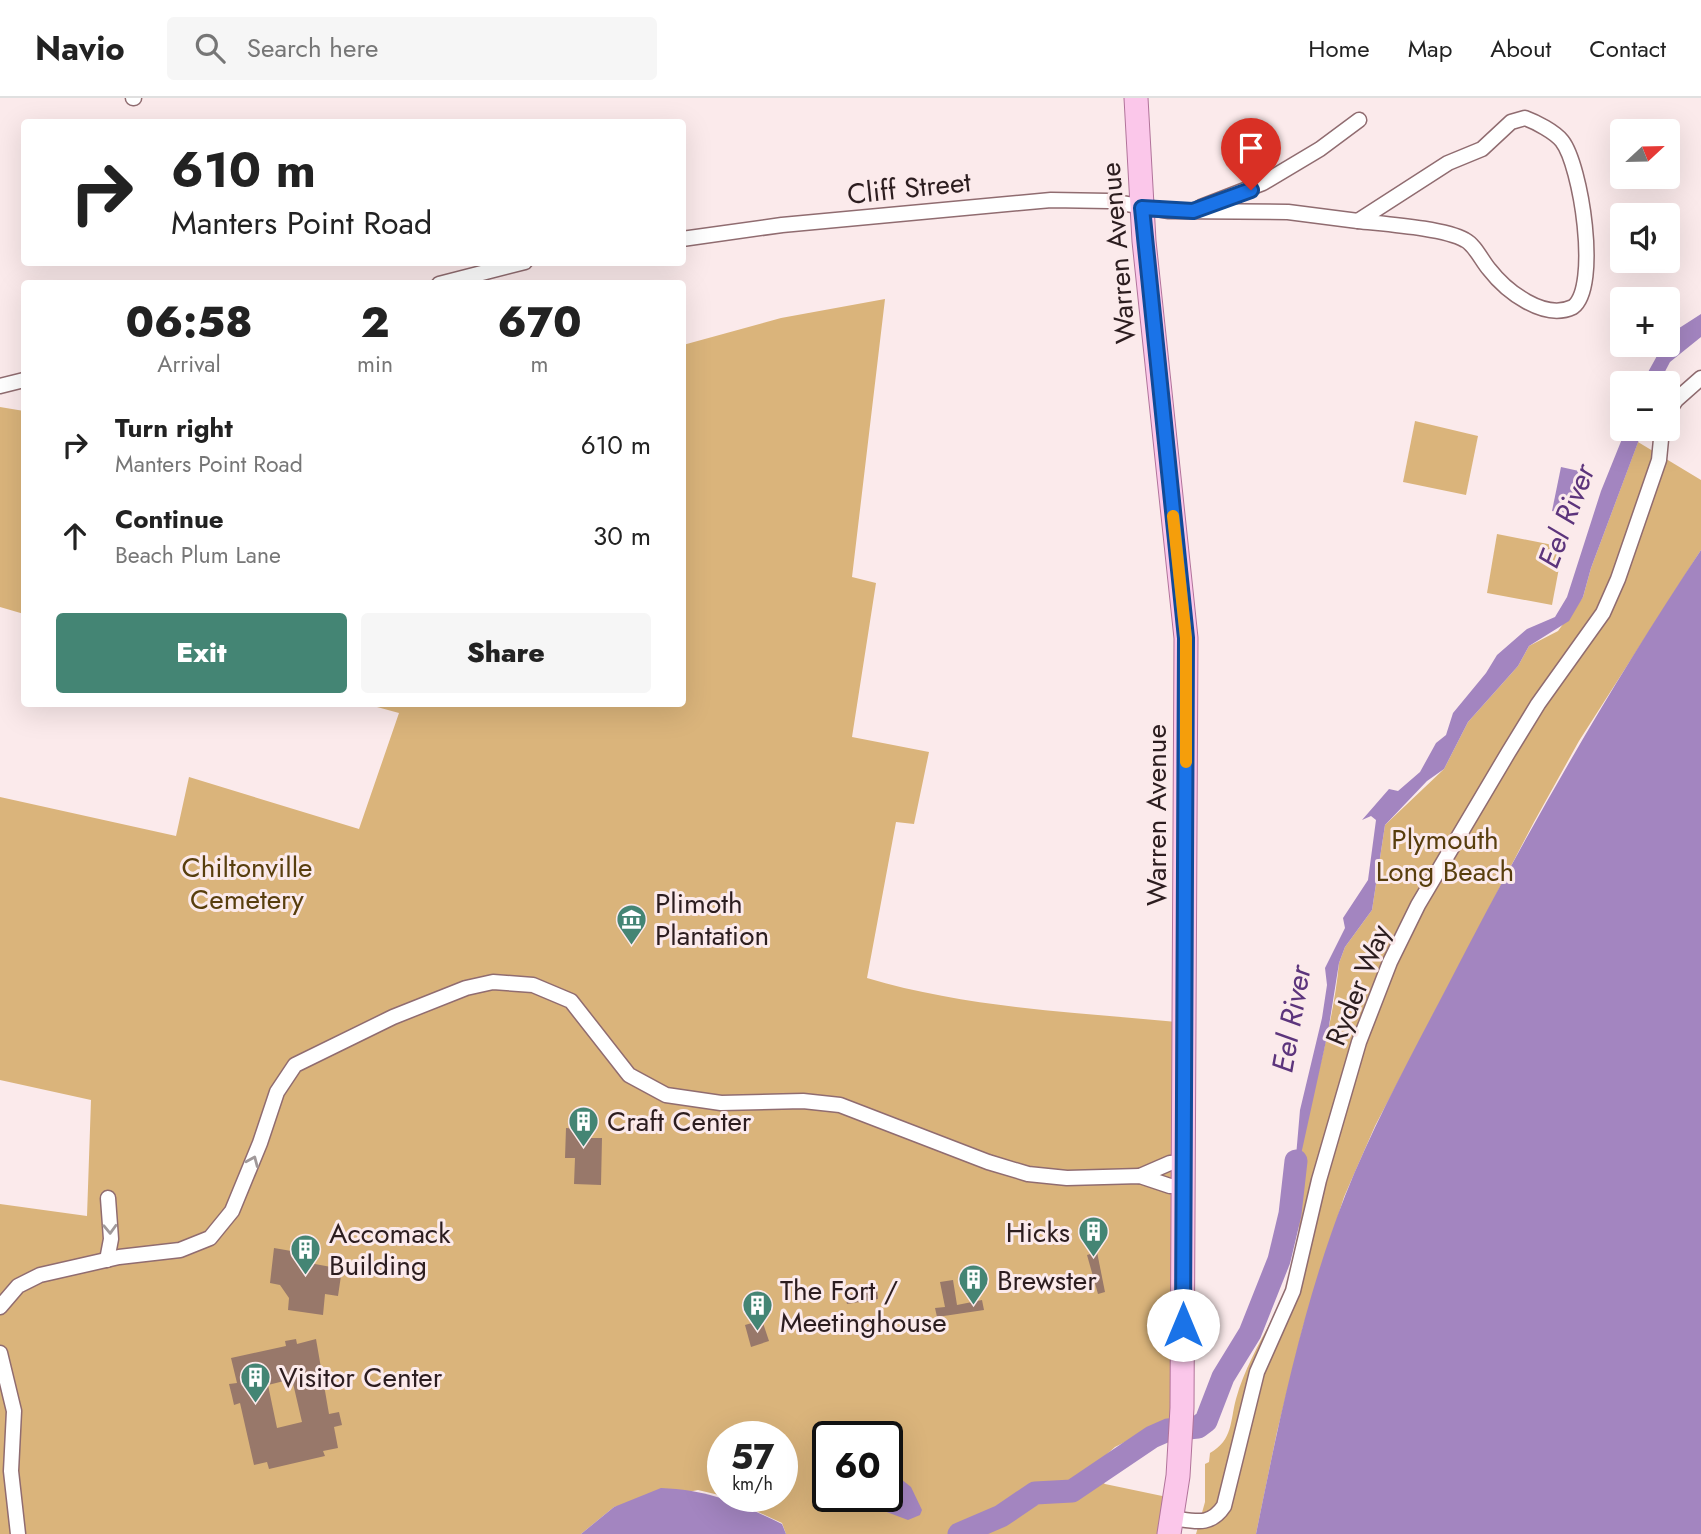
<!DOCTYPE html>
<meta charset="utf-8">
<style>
:root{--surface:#fff;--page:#f6f6f6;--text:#222;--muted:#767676;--line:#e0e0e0;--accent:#448574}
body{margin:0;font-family:Jost,sans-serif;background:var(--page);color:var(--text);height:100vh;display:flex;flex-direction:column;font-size:26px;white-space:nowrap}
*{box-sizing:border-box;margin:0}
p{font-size:23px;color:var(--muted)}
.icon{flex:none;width:38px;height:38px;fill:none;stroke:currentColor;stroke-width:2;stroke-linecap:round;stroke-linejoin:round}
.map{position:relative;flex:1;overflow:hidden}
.sheet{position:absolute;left:21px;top:182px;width:665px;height:427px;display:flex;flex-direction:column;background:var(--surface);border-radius:7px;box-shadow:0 7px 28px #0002}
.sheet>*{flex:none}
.hud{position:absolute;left:21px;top:21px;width:665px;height:147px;border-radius:7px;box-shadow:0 7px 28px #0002;background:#fff;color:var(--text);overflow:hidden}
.needle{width:46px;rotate:68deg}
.controls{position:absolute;left:1610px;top:21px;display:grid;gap:14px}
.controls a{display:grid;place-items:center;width:70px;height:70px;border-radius:7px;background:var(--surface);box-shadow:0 7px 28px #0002;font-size:35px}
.speed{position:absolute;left:707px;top:1323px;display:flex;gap:14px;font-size:35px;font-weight:700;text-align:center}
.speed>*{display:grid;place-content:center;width:91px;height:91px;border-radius:50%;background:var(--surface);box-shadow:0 7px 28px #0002;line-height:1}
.speed small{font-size:18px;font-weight:400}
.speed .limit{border:4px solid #111;border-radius:10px;background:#fff;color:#111}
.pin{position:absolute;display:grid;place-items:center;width:60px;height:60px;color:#fff;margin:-72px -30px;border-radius:50% 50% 50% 0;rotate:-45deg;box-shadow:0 0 7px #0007}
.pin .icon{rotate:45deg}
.me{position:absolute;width:77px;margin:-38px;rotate:0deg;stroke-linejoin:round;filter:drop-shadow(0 0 5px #0008)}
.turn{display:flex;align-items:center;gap:24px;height:147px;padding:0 35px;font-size:32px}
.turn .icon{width:91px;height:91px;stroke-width:2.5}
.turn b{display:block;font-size:49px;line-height:60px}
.eta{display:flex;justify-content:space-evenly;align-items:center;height:119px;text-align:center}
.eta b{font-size:42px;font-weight:800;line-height:49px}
.cta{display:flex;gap:14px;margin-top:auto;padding:14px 35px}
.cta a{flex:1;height:80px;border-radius:7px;background:var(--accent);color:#fff;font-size:28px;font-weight:800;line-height:80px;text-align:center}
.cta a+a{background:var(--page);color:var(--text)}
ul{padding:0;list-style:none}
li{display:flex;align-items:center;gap:21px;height:91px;padding:0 35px}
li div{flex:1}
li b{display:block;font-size:26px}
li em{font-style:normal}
header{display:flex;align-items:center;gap:42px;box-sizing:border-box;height:98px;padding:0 35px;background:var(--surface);border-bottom:2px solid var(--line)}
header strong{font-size:33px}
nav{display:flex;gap:38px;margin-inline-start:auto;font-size:24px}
.search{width:490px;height:63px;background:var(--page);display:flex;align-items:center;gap:18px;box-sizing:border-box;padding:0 24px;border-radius:7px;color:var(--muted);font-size:26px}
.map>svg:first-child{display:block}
.green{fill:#dab47b;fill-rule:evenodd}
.water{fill:#a385c0}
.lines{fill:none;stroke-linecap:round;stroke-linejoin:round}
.river{stroke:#a385c0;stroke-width:23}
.building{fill:#98786a;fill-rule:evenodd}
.minor-casing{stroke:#906c70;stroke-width:17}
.primary-casing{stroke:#b1739a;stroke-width:25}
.minor{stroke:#fff;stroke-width:14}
.primary{stroke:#fbc7ea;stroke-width:23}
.oneway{stroke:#a0999a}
.route-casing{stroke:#114b97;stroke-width:18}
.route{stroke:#1a73e8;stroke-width:12}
.slow{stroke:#f59e0b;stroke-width:12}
.labels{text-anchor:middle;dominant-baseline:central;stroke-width:6;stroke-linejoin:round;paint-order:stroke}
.street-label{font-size:28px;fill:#2c1d1f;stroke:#fbeaeb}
.park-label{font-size:28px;fill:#583e0d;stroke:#fbeaeb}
.poi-label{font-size:28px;fill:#2c1d1f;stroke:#fbeaeb;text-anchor:start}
.water-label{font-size:30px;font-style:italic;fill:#5c347c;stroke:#fbeaeb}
</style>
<header>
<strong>Navio</strong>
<div class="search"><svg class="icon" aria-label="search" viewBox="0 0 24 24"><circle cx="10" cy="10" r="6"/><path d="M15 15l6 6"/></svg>Search here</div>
<nav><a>Home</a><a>Map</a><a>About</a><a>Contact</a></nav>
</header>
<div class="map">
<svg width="1701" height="1436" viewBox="0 0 1701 1436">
<rect width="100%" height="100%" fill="#fbeaeb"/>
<!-- green -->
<g class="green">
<path d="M885,201L852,479L876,485L852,639L929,654L914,726L896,724L867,880C967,910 1074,914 1177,924L1173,1320L1115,1349L1088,1373L1105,1386L1167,1399L1160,1436H786L782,1425L723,1398H782V1339H723V1398L698,1392L614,1409L581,1436H0V1106L87,1118L91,1002L0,982V699L176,738L189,679L359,731L399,615L366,606H682L683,247L781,220ZM828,1339H887V1398H828Z"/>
<polygon points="0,309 24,313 24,516 0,509"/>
<polygon points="1415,323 1478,338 1466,397 1403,384"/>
<path d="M1638,344L1701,382V452L1579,643L1534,724L1375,1028L1344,1099L1303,1229L1277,1334L1256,1436H1196L1205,1404V1366L1209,1364L1210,1355C1233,1342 1230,1323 1236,1301C1249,1254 1280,1216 1294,1170C1304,1135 1294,1095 1300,1059C1311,994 1333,931 1339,865L1345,849L1372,812L1385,727L1444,671L1468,624L1518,568L1529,548L1558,533L1583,499L1591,470Z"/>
<polygon points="1497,436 1563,449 1552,507 1487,495"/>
</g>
<!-- water -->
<g class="water">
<polygon points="1701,216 1701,239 1670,264 1659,285 1642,285 1663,247 1668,247 1673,234"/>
<polygon points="1626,331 1643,331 1591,470 1583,499 1569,523 1529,548 1518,568 1468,624 1444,671 1427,683 1385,727 1372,812 1345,849 1339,865 1328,934 1293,1093 1300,1012 1322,920 1327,887 1325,870 1345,830 1343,820 1368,782 1376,722 1371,718 1362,722 1389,691 1398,693 1420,674 1436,645 1446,637 1453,615 1486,575 1497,557 1527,531 1555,519 1567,499 1601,393"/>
<polygon points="1561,369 1579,373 1570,417 1552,413"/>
<path d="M1701,452V1436H1256C1279,1322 1303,1206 1345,1098C1374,1025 1412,956 1448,887C1525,737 1608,592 1701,452Z"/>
<polygon points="901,1381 911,1389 922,1412 920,1417 908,1422 884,1413 864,1410 855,1398 887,1398 887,1385"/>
<path d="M661,1390C710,1392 738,1405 782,1426L786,1436H581L614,1409Z"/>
</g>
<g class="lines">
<!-- river -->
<polyline class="river" points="959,1436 1001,1418 1035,1395 1072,1393 1152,1339 1168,1332 1198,1329 1206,1323 1223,1279 1250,1235 1279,1162 1290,1116 1296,1063"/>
</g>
<!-- building -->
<g class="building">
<polygon points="566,1030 581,1031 581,1040 602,1040 601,1087 574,1086 575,1060 565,1060"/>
<polygon points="274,1150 297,1154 304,1164 342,1171 338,1198 325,1196 323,1217 288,1212 289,1200 280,1187 270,1185"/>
<polygon points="1097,1154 1105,1194 1098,1196 1087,1157"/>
<polygon points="953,1182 957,1207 982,1202 984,1212 937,1219 935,1210 945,1209 940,1184"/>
<polygon points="877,1191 878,1201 847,1206 845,1197"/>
<polygon points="762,1222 769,1243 751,1249 745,1227"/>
<path d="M296,1241L297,1246L316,1241L329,1316L339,1314L342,1327L334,1329L338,1350L323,1353L325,1358L269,1371L267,1364L254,1367L240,1305L234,1307L232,1298L229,1286L237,1285L231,1260L286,1248L285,1243ZM292,1281L302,1324L277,1330L268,1287Z"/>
</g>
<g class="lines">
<defs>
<g id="minor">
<polyline points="133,0 134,0"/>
<path d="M1525,20C1536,24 1555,34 1562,43C1581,67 1600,189 1573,209C1544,223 1506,193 1489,171C1482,163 1475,147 1465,142C1444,130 1384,126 1358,123L1448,65L1482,51L1511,24Z"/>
<polyline points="1201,109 1263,85 1320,51 1359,22"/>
<polyline points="682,141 782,127 1051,102 1109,103 1169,113 1288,114 1358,123"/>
<polyline points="439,186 525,164"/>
<polyline points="0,288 24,282"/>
<polyline points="1668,314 1676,302 1701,280"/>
<polyline points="1140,1078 1170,1065 1185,1064"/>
<polyline points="107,1162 111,1141 108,1100"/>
<polyline points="0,1209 18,1188 40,1177 119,1159 180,1152 210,1140 232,1113 260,1045 277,994 295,967 393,919 466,890 493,884 533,887 571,903 629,977 666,997 721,1005 803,1003 840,1007 988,1064 1028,1076 1067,1080 1140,1078 1170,1088 1185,1088"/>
<polyline points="0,1255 14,1313 11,1373 18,1436"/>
<path d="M1172,1420C1195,1423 1210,1429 1224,1408L1257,1274L1293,1193L1319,1082L1359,944L1390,864L1418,807L1508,655L1538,606L1603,515L1618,481L1659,362L1662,331"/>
</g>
<polyline id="primary" points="1136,0 1144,143 1186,540 1182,1310 1178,1378 1169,1436"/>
</defs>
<!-- minor casing -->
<use href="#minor" class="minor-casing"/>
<!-- primary casing -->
<use href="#primary" class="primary-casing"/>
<!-- minor -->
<use href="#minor" class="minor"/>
<!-- primary -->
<use href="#primary" class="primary"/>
</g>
<!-- one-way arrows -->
<defs><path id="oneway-chevron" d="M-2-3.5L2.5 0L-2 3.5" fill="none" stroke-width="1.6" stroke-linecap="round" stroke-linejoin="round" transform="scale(1.75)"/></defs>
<g class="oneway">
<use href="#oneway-chevron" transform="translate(253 1063) rotate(-67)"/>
<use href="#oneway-chevron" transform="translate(110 1131) rotate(88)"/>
</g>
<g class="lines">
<defs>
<polyline id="route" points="1183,1227 1186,540 1142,110 1193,113 1251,92"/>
</defs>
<!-- route casing -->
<use href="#route" class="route-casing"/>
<!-- route -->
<use href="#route" class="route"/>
<!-- slow -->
<polyline class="slow" points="1173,418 1186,540 1186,664"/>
</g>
<!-- icons -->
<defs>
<symbol id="museum-pin" viewBox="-11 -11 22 30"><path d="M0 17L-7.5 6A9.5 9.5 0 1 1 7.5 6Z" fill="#448574" stroke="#fbeaeb"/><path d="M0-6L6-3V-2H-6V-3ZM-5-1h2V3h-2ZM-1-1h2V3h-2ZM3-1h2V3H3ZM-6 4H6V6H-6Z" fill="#fff"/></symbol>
<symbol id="building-pin" viewBox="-11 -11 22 30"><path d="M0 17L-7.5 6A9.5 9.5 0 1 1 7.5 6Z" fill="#448574" stroke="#fbeaeb"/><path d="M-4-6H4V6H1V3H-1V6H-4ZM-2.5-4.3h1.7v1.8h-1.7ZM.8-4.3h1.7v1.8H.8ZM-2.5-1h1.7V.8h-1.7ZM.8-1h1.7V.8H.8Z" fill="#fff"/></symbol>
</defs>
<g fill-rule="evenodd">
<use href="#museum-pin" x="614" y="804" width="35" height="47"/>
<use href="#building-pin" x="566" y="1006" width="35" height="47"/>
<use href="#building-pin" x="1076" y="1116" width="35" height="47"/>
<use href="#building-pin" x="288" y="1134" width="35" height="47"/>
<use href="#building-pin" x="956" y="1164" width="35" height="47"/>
<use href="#building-pin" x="740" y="1190" width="35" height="47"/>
<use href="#building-pin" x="238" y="1262" width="35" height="47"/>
</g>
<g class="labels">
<!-- street labels -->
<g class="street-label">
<text transform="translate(909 90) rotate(-6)">Cliff Street</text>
<text transform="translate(1118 155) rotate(-95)">Warren Avenue</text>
<text transform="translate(1156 717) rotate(-90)">Warren Avenue</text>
<text transform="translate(1358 887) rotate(-68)">Ryder Way</text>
</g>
<!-- park labels -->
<g class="park-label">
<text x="1445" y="741">Plymouth<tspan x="1445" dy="32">Long Beach</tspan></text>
<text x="247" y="769">Chiltonville<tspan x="247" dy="32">Cemetery</tspan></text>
</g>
<!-- poi labels -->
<g class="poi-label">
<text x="655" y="805">Plimoth<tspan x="655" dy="32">Plantation</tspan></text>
<text x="607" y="1023">Craft Center</text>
<text x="1070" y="1134" text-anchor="end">Hicks</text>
<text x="329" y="1135">Accomack<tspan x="329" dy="32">Building</tspan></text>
<text x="997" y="1182">Brewster</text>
<text x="780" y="1192">The Fort /<tspan x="780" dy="32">Meetinghouse</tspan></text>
<text x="279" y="1279">Visitor Center</text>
</g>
<!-- water labels -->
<g class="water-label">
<text transform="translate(1566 418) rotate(-69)">Eel River</text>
<text transform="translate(1291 921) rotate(-80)">Eel River</text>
</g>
</g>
</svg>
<div class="controls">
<a><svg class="needle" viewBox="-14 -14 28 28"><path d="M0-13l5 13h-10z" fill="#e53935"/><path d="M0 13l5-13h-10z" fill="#767676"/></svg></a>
<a><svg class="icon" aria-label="sound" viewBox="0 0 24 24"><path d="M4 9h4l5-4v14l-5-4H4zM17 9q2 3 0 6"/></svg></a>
<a>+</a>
<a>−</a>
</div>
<div class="speed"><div>57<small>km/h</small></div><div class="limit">60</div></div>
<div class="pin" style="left:1251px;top:92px;background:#d93025"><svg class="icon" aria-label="arrive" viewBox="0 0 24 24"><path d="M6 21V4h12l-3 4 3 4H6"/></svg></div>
<svg class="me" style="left:1183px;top:1227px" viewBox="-20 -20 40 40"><circle r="19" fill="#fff"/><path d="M0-13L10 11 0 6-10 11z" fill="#1a73e8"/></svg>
<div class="hud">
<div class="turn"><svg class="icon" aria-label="right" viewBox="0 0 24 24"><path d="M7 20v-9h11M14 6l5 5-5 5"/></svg><div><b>610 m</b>Manters Point Road</div></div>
</div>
<section class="sheet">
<div class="eta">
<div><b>06:58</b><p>Arrival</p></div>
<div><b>2</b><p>min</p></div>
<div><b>670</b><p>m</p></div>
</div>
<ul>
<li><svg class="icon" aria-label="right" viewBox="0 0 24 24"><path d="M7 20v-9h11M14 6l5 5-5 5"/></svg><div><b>Turn right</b><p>Manters Point Road</p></div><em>610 m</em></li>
<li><svg class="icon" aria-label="ahead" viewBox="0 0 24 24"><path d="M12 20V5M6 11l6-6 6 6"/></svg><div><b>Continue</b><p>Beach Plum Lane</p></div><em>30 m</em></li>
</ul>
<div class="cta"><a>Exit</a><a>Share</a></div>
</section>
</div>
